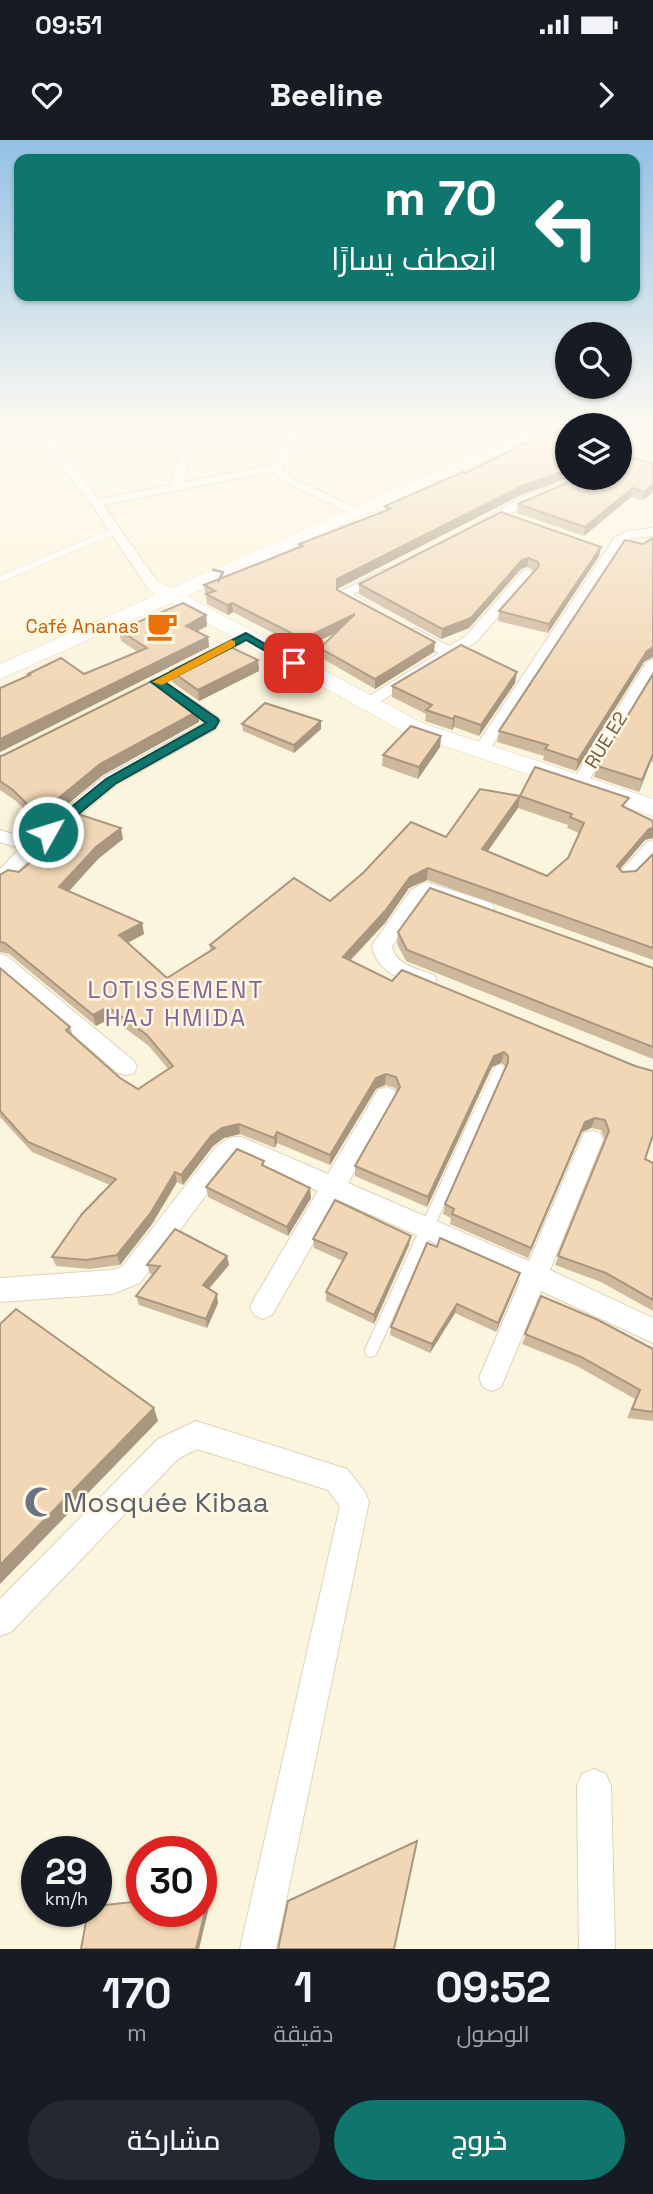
<!DOCTYPE html>
<html lang="ar">
<meta charset="utf-8">
<style>
:root{--surface:#171b24;--page:#242831;--text:#f1f3f6;--muted:#9ea1a6;--accent:#0f766e}
body{margin:0;font-family:"Space Grotesk",Cairo,sans-serif;background:var(--page);color:var(--text);direction:rtl;height:100vh;display:flex;flex-direction:column;font-size:26px;white-space:nowrap}
*{box-sizing:border-box;margin:0}
p{font-size:23px;color:var(--muted)}
.icon{flex:none;width:38px;height:38px;fill:none;stroke:currentColor;stroke-width:2;stroke-linecap:round;stroke-linejoin:round}
.map{position:relative;height:1809px;overflow:hidden;direction:ltr}
.details{display:flex;flex-direction:column;background:var(--surface);flex:1}
.details>*{flex:none}
.hud{position:absolute;left:14px;top:14px;width:626px;height:147px;border-radius:14px;box-shadow:0 2px 5px #0004;direction:rtl;background:#0f766e;color:#fff;overflow:hidden}
.tools{position:absolute;left:555px;top:182px;display:grid;gap:14px}
.tools a{display:grid;place-items:center;width:77px;height:77px;border-radius:50%;background:var(--surface);box-shadow:0 2px 5px #0004;font-size:35px}
.speed{position:absolute;left:21px;top:1696px;display:flex;gap:14px;font-size:35px;font-weight:700;text-align:center}
.speed>*{display:grid;place-content:center;width:91px;height:91px;border-radius:50%;background:var(--surface);box-shadow:0 2px 5px #0004;line-height:1}
.speed small{font-size:18px;font-weight:400}
.speed .limit{border:10px solid #d22;background:#fff;color:#111}
.pin{position:absolute;display:grid;place-items:center;width:60px;height:60px;color:#fff;margin:-30px;border-radius:14px;box-shadow:0 4px 10px #0006}
.me{position:absolute;width:77px;margin:-38px;rotate:51deg;stroke-linejoin:round;filter:drop-shadow(0 0 5px #0008)}
.turn{display:flex;align-items:center;gap:24px;height:147px;padding:0 28px;font-size:32px}
.turn .icon{width:91px;height:91px;stroke-width:2.5}
.turn b{display:block;font-size:49px;line-height:60px}
.eta{display:flex;justify-content:space-evenly;align-items:center;height:119px;text-align:center}
.eta b{font-size:42px;font-weight:600;line-height:49px}
.primary-button{display:flex;gap:14px;margin-top:auto;padding:14px 28px}
.primary-button a{flex:1;height:80px;border-radius:42px;background:var(--accent);color:#fff;font-size:28px;font-weight:600;line-height:80px;text-align:center}
.primary-button a+a{background:var(--page);color:var(--text)}
.status{display:flex;justify-content:space-between;align-items:center;height:49px;padding:0 35px;background:var(--surface);direction:ltr}
.status svg{height:19px;fill:currentColor}
header{display:flex;justify-content:space-between;align-items:center;height:91px;padding:0 28px;background:var(--surface);font-size:32px;font-weight:600}
.map>svg:first-child{display:block}
.lines{fill:none;stroke-linecap:round;stroke-linejoin:round}
.lane-far2-casing{stroke:#dfd2bb;stroke-width:7}
.lane-far1-casing{stroke:#dfd2bb;stroke-width:11}
.lane-casing{stroke:#dfd2bb;stroke-width:14}
.street-casing{stroke:#dfd2bb;stroke-width:2}
.secondary-casing{stroke:#e1d1b6;stroke-width:1}
.lane-far2{stroke:#fff;stroke-width:6}
.lane-far1{stroke:#fff;stroke-width:10}
.lane{stroke:#fff;stroke-width:12}
.street{fill:#fff;fill-rule:evenodd}
.secondary{fill:#fff;fill-rule:evenodd}
.wall{fill:#cfb99d;fill-rule:evenodd}
.shaded-wall{fill:#a9967f}
.building{fill:#f1d7b6;stroke:#a9967f;stroke-width:2;fill-rule:evenodd}
.oneway{stroke:#aa9e91}
.route{fill:#0f766e;stroke:#0a4d48;stroke-width:2}
.slow{fill:#f59e0b}
.labels{text-anchor:middle;dominant-baseline:central;stroke-width:5;stroke-linejoin:round;paint-order:stroke}
.far-food-label{font-size:19px;fill:#c56008;stroke:#fff9e4;text-anchor:end}
.far-street-label{font-size:19px;fill:#715d47;stroke:#fff9e4}
.neighbourhood-label{font-size:24px;letter-spacing:2px;fill:#8c6295;stroke:#fff9e4}
.near-worship-label{font-size:28px;fill:#5b616d;stroke:#fff9e4;text-anchor:start}
</style>
<div class="status"><b>09:51</b><svg viewBox="0 0 49 12"><path d="M0 12V9h3v3zM5 12V6h3v6zM10 12V3h3v9zM15 12V0h3v12zM26 1h20v11H26zM47 4h2v5h-2z"/></svg></div>
<header><svg class="icon" aria-label="forward" viewBox="0 0 24 24"><path d="M9 5l7 7-7 7"/></svg>Beeline<svg class="icon" aria-label="heart" viewBox="0 0 24 24"><path d="M12 20l-8-8c-3-5 5-10 8-4 3-6 11-1 8 4z"/></svg></header>
<div class="map">
<svg width="653" height="1809" viewBox="0 0 653 1809">
<rect width="100%" height="100%" fill="#fcf5de"/>
<g class="lines">
<defs>
<polyline id="lane-far2" points="0,439 114,391"/>
<polyline id="lane-far1" points="476,980 499,930"/>
<polyline id="lane" points="371,1211 477,978"/>
<g id="street">
<polygon points="0,291 7,291 0,295"/>
<polygon points="35,291 46,291 99,359 171,345 184,301 193,303 183,342 270,325 276,320 289,291 299,291 287,321 281,328 295,339 364,372 354,375 287,343 272,332 103,365 160,445 153,449 148,448 92,365"/>
<polygon points="627,291 638,291 626,317 620,320 620,307"/>
<polygon points="576,338 592,338 530,363 484,388 476,388 474,385 522,357"/>
<polygon points="653,388 653,396 631,398 624,403 486,615 474,615 472,612 615,397 628,391"/>
<polygon points="382,430 387,431 387,437 353,454 369,464 369,470 359,470 336,454"/>
<polygon points="528,430 535,434 533,437 476,502 371,567 361,567 358,564 361,561 439,513 406,495 406,489 416,489 449,506 466,496 523,431"/>
<polygon points="246,492 251,493 251,499 207,522 202,523 195,519"/>
<polygon points="653,519 653,535 588,642 586,646 574,646 572,642 646,523"/>
<polygon points="157,538 214,574 221,581 216,589 116,645 38,710 6,744 0,746 0,729 20,708 0,702 0,690 29,699 104,637 204,583 152,545 150,542 152,539"/>
<polygon points="653,700 653,717 631,741 619,741 616,737 619,733 647,702"/>
<path d="M426,742L492,763L494,768L492,773L485,774L428,755L425,758L392,806C395,825 418,829 434,835L437,840L434,845L427,847C403,840 376,833 372,805L411,750Z"/>
<polygon points="0,814 7,816 134,921 137,927 134,933 126,935 118,933 0,832"/>
<path d="M386,947L394,950L397,956L348,1043L529,1121L584,993L592,991L600,993L603,1000L550,1130L653,1178V1203L541,1151L501,1247L492,1251L483,1247L479,1238L520,1141L338,1060L272,1175L263,1179L254,1175L250,1167L254,1159L318,1051L238,1016L231,1022L140,1143L112,1154L0,1162V1138L112,1130L122,1127L215,1008C225,1001 231,994 244,998L328,1034L378,950Z"/>
<polygon points="196,1281 347,1329 365,1352 369,1362 276,1809 240,1809 340,1366 328,1350 197,1309 178,1319 11,1492 0,1496 0,1459 158,1299"/>
<polygon points="594,1629 606,1634 611,1646 615,1809 579,1809 577,1646 582,1634"/>
</g>
<polygon id="secondary" points="527,291 549,291 187,456 422,583 653,659 653,676 406,593 171,463 0,539 0,524 156,455 148,448 151,444 158,442 172,448"/>
</defs>
<!-- lane-far2 casing -->
<use href="#lane-far2" class="lane-far2-casing"/>
<!-- lane-far1 casing -->
<use href="#lane-far1" class="lane-far1-casing"/>
<!-- lane casing -->
<use href="#lane" class="lane-casing"/>
<!-- street casing -->
<use href="#street" class="street-casing"/>
<!-- secondary casing -->
<use href="#secondary" class="secondary-casing"/>
<!-- lane-far2 -->
<use href="#lane-far2" class="lane-far2"/>
<!-- lane-far1 -->
<use href="#lane-far1" class="lane-far1"/>
<!-- lane -->
<use href="#lane" class="lane"/>
<!-- street -->
<use href="#street" class="street"/>
<!-- secondary -->
<use href="#secondary" class="secondary"/>
</g>
<!-- wall -->
<g class="wall">
<polygon points="653,323 642,361 631,357 584,396 517,373 518,364"/>
<polygon points="521,355 337,449 337,450 435,502 434,512 375,549 320,517 320,508 335,493 303,509 233,472 228,475 207,464 204,445 299,407 299,404 385,371 385,366"/>
<polygon points="501,372 599,416 548,493 498,481 499,471 534,431 527,427 521,429 469,488 441,499 359,454 359,444"/>
<polygon points="206,475 207,486 197,491 208,497 209,507 0,612 0,548 28,536 28,534 84,534 138,512 121,501 119,490"/>
<polygon points="258,520 259,531 199,561 172,542 171,531"/>
<polygon points="644,522 576,631 543,620 544,616 497,602 499,591"/>
<polygon points="653,534 653,622 651,621 639,652 594,637 597,626"/>
<polygon points="515,543 479,596 454,587 452,590 425,581 426,574 392,557 392,546"/>
<polygon points="180,558 181,562 198,571 199,582 103,635 41,686 16,661 0,650 0,616"/>
<polygon points="321,581 321,589 294,613 243,591 242,584"/>
<polygon points="441,596 440,607 418,639 382,626 383,615"/>
<path d="M520,656L626,668L645,700L620,729L622,732L636,731L653,714V820L427,740L409,748L385,783L350,821L392,841L635,926L645,1019L653,1023V1171L601,1142L555,1125L605,1001L601,990L591,988L582,992L528,1118L450,1084L451,1078L443,1074L445,1064L505,928V926L501,923L492,927L427,1067L355,1036V1026L397,952L395,948L385,945L376,949L330,1025L277,1003L275,1008L240,994L224,998L213,1006L183,1045L177,1042L152,1084L120,1125L90,1129L56,1126L52,1117L110,1045L32,1012L0,977V828L70,887L73,896L120,938L138,949L168,929L149,906L111,878L96,886L9,814L0,812V735L19,732L65,711L54,700L51,689L123,699L98,719L68,751L142,783L144,794L128,803L167,838L210,810V805L330,761ZM518,668L568,685L567,688L579,693L568,718L547,736L487,711Z"/>
<polygon points="398,792 653,828 653,919 406,821 397,804"/>
<polygon points="264,1027 311,1058 288,1096 208,1057 206,1047"/>
<polygon points="313,1099 409,1105 374,1184 326,1161 326,1152 343,1121 314,1108"/>
<polygon points="227,1116 229,1125 209,1149 218,1163 207,1188 139,1165 136,1156 153,1135 150,1134 147,1125"/>
<polygon points="517,1142 496,1192 455,1173 430,1213 390,1195 391,1187"/>
<polygon points="541,1156 653,1209 653,1281 627,1278 635,1259 577,1226 522,1204"/>
</g>
<!-- shaded-wall -->
<g class="shaded-wall">
<polygon points="567,330 567,338 569,338 521,355 337,449 337,439 522,346"/>
<polygon points="653,345 653,352 642,361 644,352"/>
<polygon points="633,348 631,357 584,396 585,387"/>
<polygon points="601,407 599,416 548,493 549,484"/>
<polygon points="529,418 527,427 521,429 469,488 441,499 442,489 522,420"/>
<polygon points="232,463 233,472 228,475 227,465"/>
<polygon points="355,474 355,483 303,509 303,499"/>
<polygon points="206,475 207,486 187,497 186,486"/>
<polygon points="208,497 209,507 0,612 0,599"/>
<polygon points="435,502 434,512 375,549 375,539"/>
<polygon points="653,507 653,517 644,522 576,631 578,620 647,511"/>
<polygon points="258,520 259,531 199,561 198,550"/>
<polygon points="517,532 515,543 479,596 481,585"/>
<polygon points="198,571 199,582 103,635 41,686 38,675 100,624"/>
<polygon points="455,576 454,587 452,590 453,579"/>
<polygon points="321,581 321,589 294,613 294,605"/>
<polygon points="441,596 440,607 418,639 419,627"/>
<polygon points="653,614 651,621 639,652 642,640"/>
<polygon points="520,656 518,668 481,721 482,709"/>
<polygon points="121,688 123,699 98,719 62,759 59,747 96,707"/>
<polygon points="653,688 653,698 645,700 613,737 617,726 649,689"/>
<polygon points="428,728 427,740 409,748 385,783 342,829 343,817 410,737"/>
<polygon points="142,783 144,794 121,806 119,795"/>
<polygon points="108,867 111,878 96,886 93,875"/>
<polygon points="504,912 501,923 492,927 427,1067 428,1057 494,916"/>
<polygon points="386,934 385,945 376,949 330,1025 330,1015 376,938"/>
<polygon points="595,978 591,988 582,992 528,1118 585,982"/>
<polygon points="239,984 240,994 224,998 213,1006 183,1045 181,1035 211,996 222,988"/>
<polygon points="277,992 277,1003 275,1008 274,998"/>
<polygon points="175,1032 177,1042 152,1084 120,1125 117,1115"/>
<polygon points="310,1048 311,1058 288,1096 287,1087"/>
<polygon points="411,1096 409,1105 374,1184 374,1175"/>
<polygon points="227,1116 229,1125 204,1154 203,1145"/>
<polygon points="520,1133 517,1142 496,1192 498,1183"/>
<polygon points="217,1154 218,1163 207,1188 206,1179"/>
<polygon points="457,1164 455,1173 430,1213 432,1204"/>
<polygon points="154,1268 158,1281 0,1444 0,1425"/>
<polygon points="209,1755 212,1755 199,1809 196,1809"/>
</g>
<!-- building -->
<g class="building">
<polygon points="550,291 567,291 567,330 522,346 337,439 337,450 435,502 375,539 320,508 355,474 303,499 232,463 227,465 206,454 215,451 204,445 303,406 299,404 391,369 385,366 463,332 465,333"/>
<polygon points="620,315 653,323 653,345 644,352 633,348 585,387 518,364 578,338 620,338"/>
<polygon points="501,372 601,407 549,484 499,471 539,426 538,422 529,418 522,420 471,478 442,489 359,444"/>
<polygon points="653,398 653,507 647,511 578,620 545,609 548,605 499,591 625,400 643,404"/>
<polygon points="183,463 206,475 186,486 208,497 0,599 0,548 30,535 28,534 61,518 84,534 147,508 119,490"/>
<polygon points="224,504 258,520 198,550 171,531"/>
<polygon points="461,505 517,532 481,585 455,576 453,579 426,570 432,565 392,546"/>
<polygon points="653,534 653,614 642,640 597,626"/>
<polygon points="154,540 180,558 177,559 198,571 100,624 38,675 13,650 0,641 0,616 4,615"/>
<polygon points="265,563 321,581 294,605 242,584"/>
<polygon points="411,586 441,596 419,627 383,615"/>
<path d="M535,627L629,658L622,666L653,681V688L649,689L617,726L622,732L636,731L653,714V808L428,728L410,737L385,771L343,817L392,841L402,830L635,926L653,931V995L645,1019L653,1023V1160L606,1133L558,1116L609,991L605,980L595,978L585,982L531,1108L452,1074L454,1069L445,1064L508,922V916L504,912L494,916L428,1057L355,1026L400,947L396,937L386,934L376,938L330,1015L277,992L274,998L239,984L222,988L211,996L181,1035L175,1032L150,1074L117,1115L86,1120L52,1117L82,1074L116,1039L28,1002L0,971V828L70,887L66,890L120,938L138,949L173,926L147,895L108,867L93,875L5,803L0,802V735L8,730L19,732L48,707L75,713L51,689L72,672L121,688L96,707L59,747L142,783L119,795L167,838L215,808L210,805L294,738L330,761L363,733L411,682L446,697L480,649L520,656ZM520,656L572,674L570,677L584,683L568,718L547,736L482,709Z"/>
<polygon points="430,748 653,828 653,907 407,810 398,792"/>
<polygon points="237,1009 264,1021 262,1025 310,1048 287,1087 206,1047"/>
<polygon points="335,1060 411,1096 374,1175 326,1152 347,1113 313,1099"/>
<polygon points="175,1089 227,1116 203,1145 217,1154 206,1179 136,1156 160,1126 147,1125"/>
<polygon points="440,1098 520,1133 498,1183 457,1164 432,1204 391,1187 427,1103 437,1107"/>
<polygon points="541,1156 598,1180 653,1209 653,1272 632,1269 640,1250 581,1217 525,1194"/>
<polygon points="16,1169 154,1268 0,1425 0,1184"/>
<polygon points="417,1701 394,1809 278,1809 288,1761"/>
<polygon points="209,1755 196,1809 81,1809 88,1771 96,1771 96,1766 142,1761 142,1771 201,1771 201,1756"/>
</g>
<!-- one-way arrows -->
<defs><path id="oneway-chevron" d="M-2-3.5L2.5 0L-2 3.5" fill="none" stroke-width="1.6" stroke-linecap="round" stroke-linejoin="round" transform="scale(1.75)"/></defs>
<use class="oneway" href="#oneway-chevron" transform="translate(219 434) rotate(-24)"/>
<!-- sky -->
<linearGradient id="sky" x2="0" y2="1"><stop stop-color="#93c1e6"/><stop offset="0.53" stop-color="#fefaf0"/><stop offset="1" stop-color="#fefaf0" stop-opacity="0"/></linearGradient>
<rect width="653" height="545" fill="url(#sky)"/>
<!-- route -->
<polygon class="route" points="246,493 299,523 290,525 246,500 165,542 218,579 219,581 215,588 115,644 53,695 44,695 44,689 106,639 206,583 151,542"/>
<!-- slow -->
<polygon class="slow" points="231,500 235,501 235,506 162,545 152,542"/>
<!-- icons -->
<defs>
<symbol id="cafe-bare" viewBox="-9 -9 18 18"><path d="M-5.5-4.5H6V0H3Q3 3.5 0 3.5H-2.5Q-5.5 3.5-5.5 0ZM3-3.2v2h1.7v-2ZM-6 4.5H4V6H-6Z" fill="#e8710a" stroke="#fff9e4" stroke-width="2.5" paint-order="stroke"/></symbol>
<symbol id="mosque-bare" viewBox="-9 -9 18 18"><path d="M3.5-4.9A6 6 0 1 0 3.5 4.9A5 5 0 1 1 3.5-4.9Z" fill="#6b7280" stroke="#fff9e4" stroke-width="2.5" paint-order="stroke"/></symbol>
</defs>
<g fill-rule="evenodd">
<use href="#cafe-bare" x="140" y="464" width="44" height="44"/>
<use href="#mosque-bare" x="18" y="1340" width="44" height="44"/>
</g>
<g class="labels">
<!-- far-food labels -->
<g class="far-food-label">
<text x="139" y="486">Café Ananas</text>
</g>
<!-- far-street labels -->
<g class="far-street-label">
<text transform="translate(606 600) rotate(-58)">RUE E2</text>
</g>
<!-- neighbourhood labels -->
<g class="neighbourhood-label">
<text x="176" y="849">LOTISSEMENT<tspan x="176" dy="28">HAJ HMIDA</tspan></text>
</g>
<!-- near-worship labels -->
<g class="near-worship-label">
<text x="63" y="1362">Mosquée Kibaa</text>
</g>
</g>
</svg>
<div class="tools">
<a><svg class="icon" aria-label="search" viewBox="0 0 24 24"><circle cx="10" cy="10" r="6"/><path d="M15 15l6 6"/></svg></a>
<a><svg class="icon" aria-label="layers" viewBox="0 0 24 24"><path d="M12 4l9 5-9 5-9-5zM3 14l9 5 9-5"/></svg></a>
</div>
<div class="speed"><div>29<small>km/h</small></div><div class="limit">30</div></div>
<div class="pin" style="left:294px;top:523px;background:#d93025"><svg class="icon" aria-label="arrive" viewBox="0 0 24 24"><path d="M6 21V4h12l-3 4 3 4H6"/></svg></div>
<svg class="me" style="left:48px;top:692px" viewBox="-20 -20 40 40"><circle r="17" fill="#0f766e" stroke="#fff" stroke-width="3"/><path d="M0-11L8 9 0 5-8 9z" fill="#fff"/></svg>
<div class="hud">
<div class="turn"><svg class="icon" aria-label="left" viewBox="0 0 24 24"><path d="M17 20v-9H6M10 6l-5 5 5 5"/></svg><div><b>70 m</b>انعطف يسارًا</div></div>
</div>
</div>
<section class="details">
<div class="eta">
<div><b>09:52</b><p>الوصول</p></div>
<div><b>1</b><p>دقيقة</p></div>
<div><b>170</b><p>m</p></div>
</div>
<div class="primary-button"><a>خروج</a><a>مشاركة</a></div>
</section>
